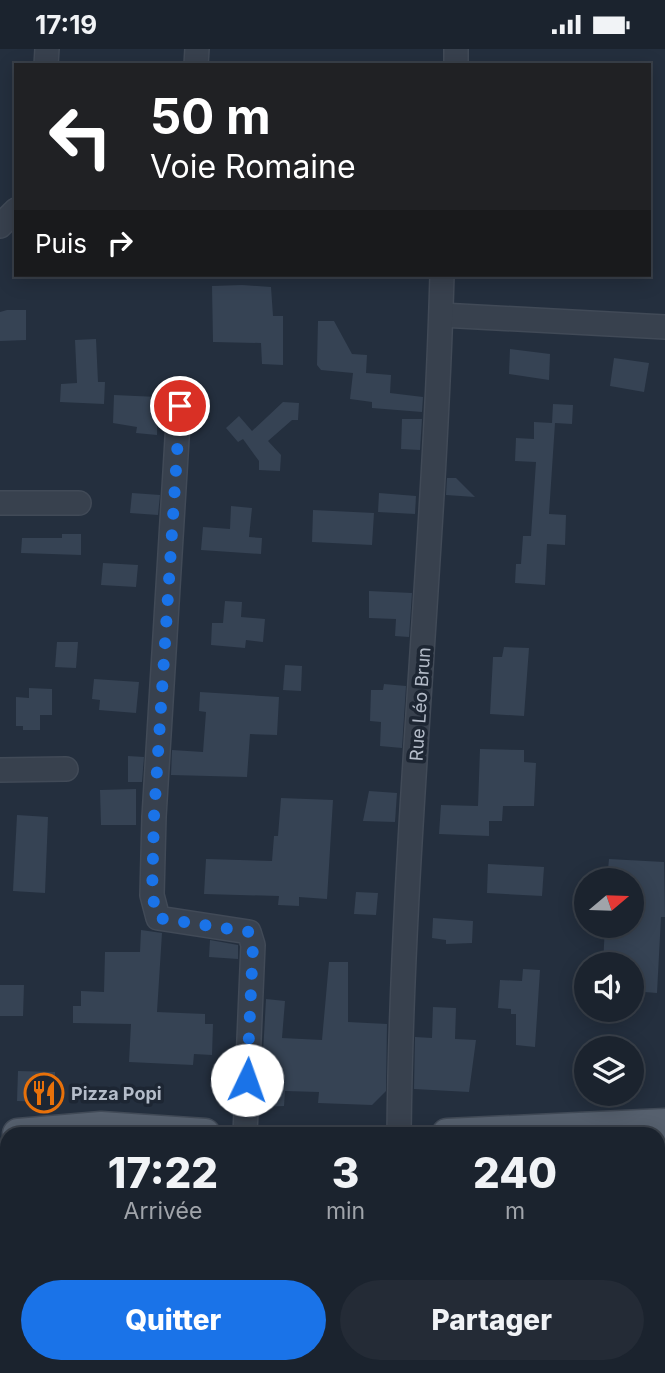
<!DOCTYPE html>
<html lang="fr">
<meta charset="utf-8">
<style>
:root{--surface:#1b232e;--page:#242b36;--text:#f1f3f6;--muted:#a0a4aa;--line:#39404a;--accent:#1a73e8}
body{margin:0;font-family:Inter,sans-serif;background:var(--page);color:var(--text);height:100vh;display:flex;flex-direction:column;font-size:26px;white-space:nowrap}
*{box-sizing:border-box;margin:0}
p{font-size:23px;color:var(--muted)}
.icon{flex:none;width:38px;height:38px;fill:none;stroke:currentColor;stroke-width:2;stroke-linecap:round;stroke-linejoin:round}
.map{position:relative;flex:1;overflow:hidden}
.sheet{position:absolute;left:0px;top:1078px;width:665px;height:247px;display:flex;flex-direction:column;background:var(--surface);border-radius:21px 21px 0 0;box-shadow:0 4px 18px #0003,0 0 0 2px var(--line)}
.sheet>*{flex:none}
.top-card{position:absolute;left:14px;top:14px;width:637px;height:214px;border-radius:0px;box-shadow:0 4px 18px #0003,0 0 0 2px var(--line);background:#202124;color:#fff;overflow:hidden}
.needle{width:46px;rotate:71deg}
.buttons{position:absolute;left:574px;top:819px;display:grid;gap:14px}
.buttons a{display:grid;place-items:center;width:70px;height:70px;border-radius:50%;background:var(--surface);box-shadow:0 4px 18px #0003,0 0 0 2px var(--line);font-size:35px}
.pin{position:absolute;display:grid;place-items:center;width:60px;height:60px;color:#fff;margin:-30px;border:4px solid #fff;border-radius:50%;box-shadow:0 2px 7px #0007}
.me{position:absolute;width:77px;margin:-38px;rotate:3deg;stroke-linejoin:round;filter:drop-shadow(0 0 5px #0008)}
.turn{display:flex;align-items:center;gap:24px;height:147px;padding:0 21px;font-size:32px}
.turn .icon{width:91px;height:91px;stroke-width:2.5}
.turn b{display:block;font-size:49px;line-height:60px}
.then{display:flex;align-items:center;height:66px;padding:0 21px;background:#0003;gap:14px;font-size:26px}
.eta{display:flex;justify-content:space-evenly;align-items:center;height:119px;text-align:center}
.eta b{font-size:42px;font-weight:800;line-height:49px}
.primary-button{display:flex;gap:14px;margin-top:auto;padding:14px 21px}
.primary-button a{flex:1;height:80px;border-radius:42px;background:var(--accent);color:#fff;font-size:28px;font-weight:800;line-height:80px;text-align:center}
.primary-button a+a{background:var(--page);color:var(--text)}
.status{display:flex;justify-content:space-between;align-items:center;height:49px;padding:0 35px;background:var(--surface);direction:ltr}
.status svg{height:19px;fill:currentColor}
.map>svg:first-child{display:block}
.building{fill:#364354}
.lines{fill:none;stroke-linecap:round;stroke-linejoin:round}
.minor-casing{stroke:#414a57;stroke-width:26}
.major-casing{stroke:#414a57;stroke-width:33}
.path{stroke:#3f5557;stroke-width:3.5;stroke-dasharray:5 5;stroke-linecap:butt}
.minor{stroke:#38414e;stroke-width:23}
.major{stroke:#56606e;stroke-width:30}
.route{stroke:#1a73e8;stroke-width:12;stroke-dasharray:0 21.6}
.labels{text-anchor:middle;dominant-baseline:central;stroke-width:7;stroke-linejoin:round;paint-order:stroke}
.street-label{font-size:18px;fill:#b4bcc9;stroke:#1d2633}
.poi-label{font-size:18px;font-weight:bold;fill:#b4bcc9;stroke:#1d2633;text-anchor:start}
</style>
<div class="status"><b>17:19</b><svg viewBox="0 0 49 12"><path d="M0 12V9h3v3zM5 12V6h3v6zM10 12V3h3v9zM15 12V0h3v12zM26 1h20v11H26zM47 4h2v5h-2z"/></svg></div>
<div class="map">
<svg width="665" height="1324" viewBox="0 0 665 1324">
<rect width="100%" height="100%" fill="#242f3e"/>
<!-- building -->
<g class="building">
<polygon points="242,236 271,238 273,267 283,267 283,316 262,315 261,294 213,293 212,237"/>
<polygon points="7,261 26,261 26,291 0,292 0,263"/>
<polygon points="318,272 334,272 352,305 367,306 366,324 391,326 390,344 423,348 422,363 372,359 372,353 350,350 353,324 321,321 317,316"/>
<polygon points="96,290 98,333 105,333 104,355 60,353 61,335 77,334 75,291"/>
<polygon points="510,300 550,305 549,331 509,325"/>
<polygon points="614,309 649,314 644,343 610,337"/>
<polygon points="114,346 158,348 157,386 136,384 137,378 113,374"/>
<polygon points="283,353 299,354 298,371 292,371 268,392 281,406 280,422 259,421 259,412 243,390 238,393 226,379 239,367 252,382"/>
<polygon points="553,355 573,356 572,375 555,374 549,465 566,466 565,496 547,495 545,536 515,534 516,515 521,515 523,487 531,487 536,413 515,412 516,389 534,390 534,373 552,374"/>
<polygon points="402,370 422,370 420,401 401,400"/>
<polygon points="447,429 456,429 475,448 446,446"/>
<polygon points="132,444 160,446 158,466 130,464"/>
<polygon points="379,444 416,447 415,465 378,463"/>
<polygon points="231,457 252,459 249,488 262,489 261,505 201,501 203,478 230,480"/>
<polygon points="313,461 374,464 372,496 312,493"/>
<polygon points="62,485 81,485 81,506 21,504 22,489 62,489"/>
<polygon points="103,514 138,516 136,538 101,536"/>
<polygon points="369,542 412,544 409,588 395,587 396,570 369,569"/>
<polygon points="225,552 242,553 241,568 265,570 263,593 246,591 245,599 211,596 212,574 223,574"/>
<polygon points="57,593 78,593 76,619 55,618"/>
<polygon points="504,598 529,599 524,667 490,665 493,608 502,608"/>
<polygon points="285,616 302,617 301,642 283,641"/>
<polygon points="94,630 139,633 136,664 99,661 100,651 92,650"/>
<polygon points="384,635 406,637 402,699 380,697 381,673 370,672 371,641 383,641"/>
<polygon points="29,639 52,640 52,666 40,666 40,681 23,681 23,677 16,677 16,648 29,649"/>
<polygon points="200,643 279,648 277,686 250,685 247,728 171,726 172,701 203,703 206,663 199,662"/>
<polygon points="480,700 524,701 524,713 536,714 534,757 503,757 502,772 489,772 489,787 439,785 441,756 478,757"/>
<polygon points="128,707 144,708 142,733 128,733"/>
<polygon points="136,740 136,776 101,776 100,741"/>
<polygon points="369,742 397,744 395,773 363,772"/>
<polygon points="281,749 333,751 327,850 299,848 299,857 278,856 279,847 204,845 206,810 272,812 274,787 278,787"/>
<polygon points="17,766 48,768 45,844 13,842"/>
<polygon points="609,810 664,813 665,868 661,868 657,944 632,942 632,915 603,915 605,877 632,877 632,831 607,831"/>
<polygon points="488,815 544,818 542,847 487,844"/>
<polygon points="356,843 378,844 376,866 354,865"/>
<polygon points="433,869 473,872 472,894 446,895 446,891 432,889"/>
<polygon points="141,881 162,884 157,963 205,965 205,975 213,975 212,1006 194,1005 193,1016 129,1013 131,975 73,974 73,957 81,957 81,942 104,943 105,903 140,903"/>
<polygon points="210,891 238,896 238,910 209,908"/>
<polygon points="329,913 348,913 348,973 387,975 386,1042 372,1056 318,1054 319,1043 285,1042 284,1057 260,1058 266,950 285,952 282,989 322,991"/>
<polygon points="523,920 540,921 535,998 516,996 516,965 511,965 511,960 498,959 500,931 522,932"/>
<polygon points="0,936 24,936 23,967 0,967"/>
<polygon points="433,958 456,959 455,990 476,991 469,1043 414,1040 415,988 432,989"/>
<polygon points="18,1022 55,1023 55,1053 17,1052"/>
</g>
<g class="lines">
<defs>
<g id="minor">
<polyline points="46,16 47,0"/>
<polyline points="196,16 197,0"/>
<polyline points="456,16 456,0"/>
<polyline points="0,177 16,161"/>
<polyline points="441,266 665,278"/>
<polyline points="179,357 154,768 152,846 158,869 249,883 253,896 245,1085"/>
<polyline points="0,454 79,454"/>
<polyline points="0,721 66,720"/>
<path d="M399,1085C402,798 434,512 442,226"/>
<polyline points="0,1157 7,1156"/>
<polyline points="0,1256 7,1256"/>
<polyline points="397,1318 403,1324"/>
</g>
<g id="major">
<polyline points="18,1085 101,1078 205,1085"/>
<polyline points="447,1085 665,1075"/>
<polyline points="0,1141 7,1139"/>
</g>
</defs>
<!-- minor casing -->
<use href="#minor" class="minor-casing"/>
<!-- major casing -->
<use href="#major" class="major-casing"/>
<!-- path -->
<g class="path">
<polyline points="104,1324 105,1318"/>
<polyline points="336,1324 343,1318"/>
</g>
<!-- minor -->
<use href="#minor" class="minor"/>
<!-- major -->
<use href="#major" class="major"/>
</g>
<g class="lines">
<!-- route -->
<polyline class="route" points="180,357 154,768 152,846 158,869 249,883 253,896 247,1031"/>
</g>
<!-- icons -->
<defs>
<symbol id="restaurant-ring" viewBox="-11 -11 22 22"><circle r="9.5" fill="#1d2633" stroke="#e8710a" stroke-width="1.5"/><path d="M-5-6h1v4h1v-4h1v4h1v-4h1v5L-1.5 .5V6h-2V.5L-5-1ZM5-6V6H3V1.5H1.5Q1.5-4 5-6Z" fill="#e8710a"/></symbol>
</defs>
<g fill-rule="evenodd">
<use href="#restaurant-ring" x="22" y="1022" width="44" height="44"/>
</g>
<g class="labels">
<!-- street labels -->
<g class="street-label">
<text transform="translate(420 655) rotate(-86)">Rue Léo Brun</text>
</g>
<!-- poi labels -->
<g class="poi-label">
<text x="71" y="1044">Pizza Popi</text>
</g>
</g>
</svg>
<div class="buttons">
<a><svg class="needle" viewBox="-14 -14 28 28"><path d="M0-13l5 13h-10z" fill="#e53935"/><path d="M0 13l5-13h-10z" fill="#a0a4aa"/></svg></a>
<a><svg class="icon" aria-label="sound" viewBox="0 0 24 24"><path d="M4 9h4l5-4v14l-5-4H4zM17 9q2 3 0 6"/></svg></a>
<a><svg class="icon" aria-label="layers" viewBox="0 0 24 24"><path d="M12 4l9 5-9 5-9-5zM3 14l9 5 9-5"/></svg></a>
</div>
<div class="pin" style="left:180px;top:357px;background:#d93025"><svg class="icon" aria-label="arrive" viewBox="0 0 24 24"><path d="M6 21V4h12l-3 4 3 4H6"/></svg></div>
<svg class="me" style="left:247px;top:1031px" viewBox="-20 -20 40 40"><circle r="19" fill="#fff"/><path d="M0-13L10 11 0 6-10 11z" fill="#1a73e8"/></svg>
<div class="top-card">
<div class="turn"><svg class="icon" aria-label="left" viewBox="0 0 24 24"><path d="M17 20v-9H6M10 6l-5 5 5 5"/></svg><div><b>50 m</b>Voie Romaine</div></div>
<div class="then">Puis<svg class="icon" aria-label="right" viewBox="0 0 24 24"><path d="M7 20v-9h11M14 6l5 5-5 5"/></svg></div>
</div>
<section class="sheet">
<div class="eta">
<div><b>17:22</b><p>Arrivée</p></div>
<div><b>3</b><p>min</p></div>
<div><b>240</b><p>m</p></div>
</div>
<div class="primary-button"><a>Quitter</a><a>Partager</a></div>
</section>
</div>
